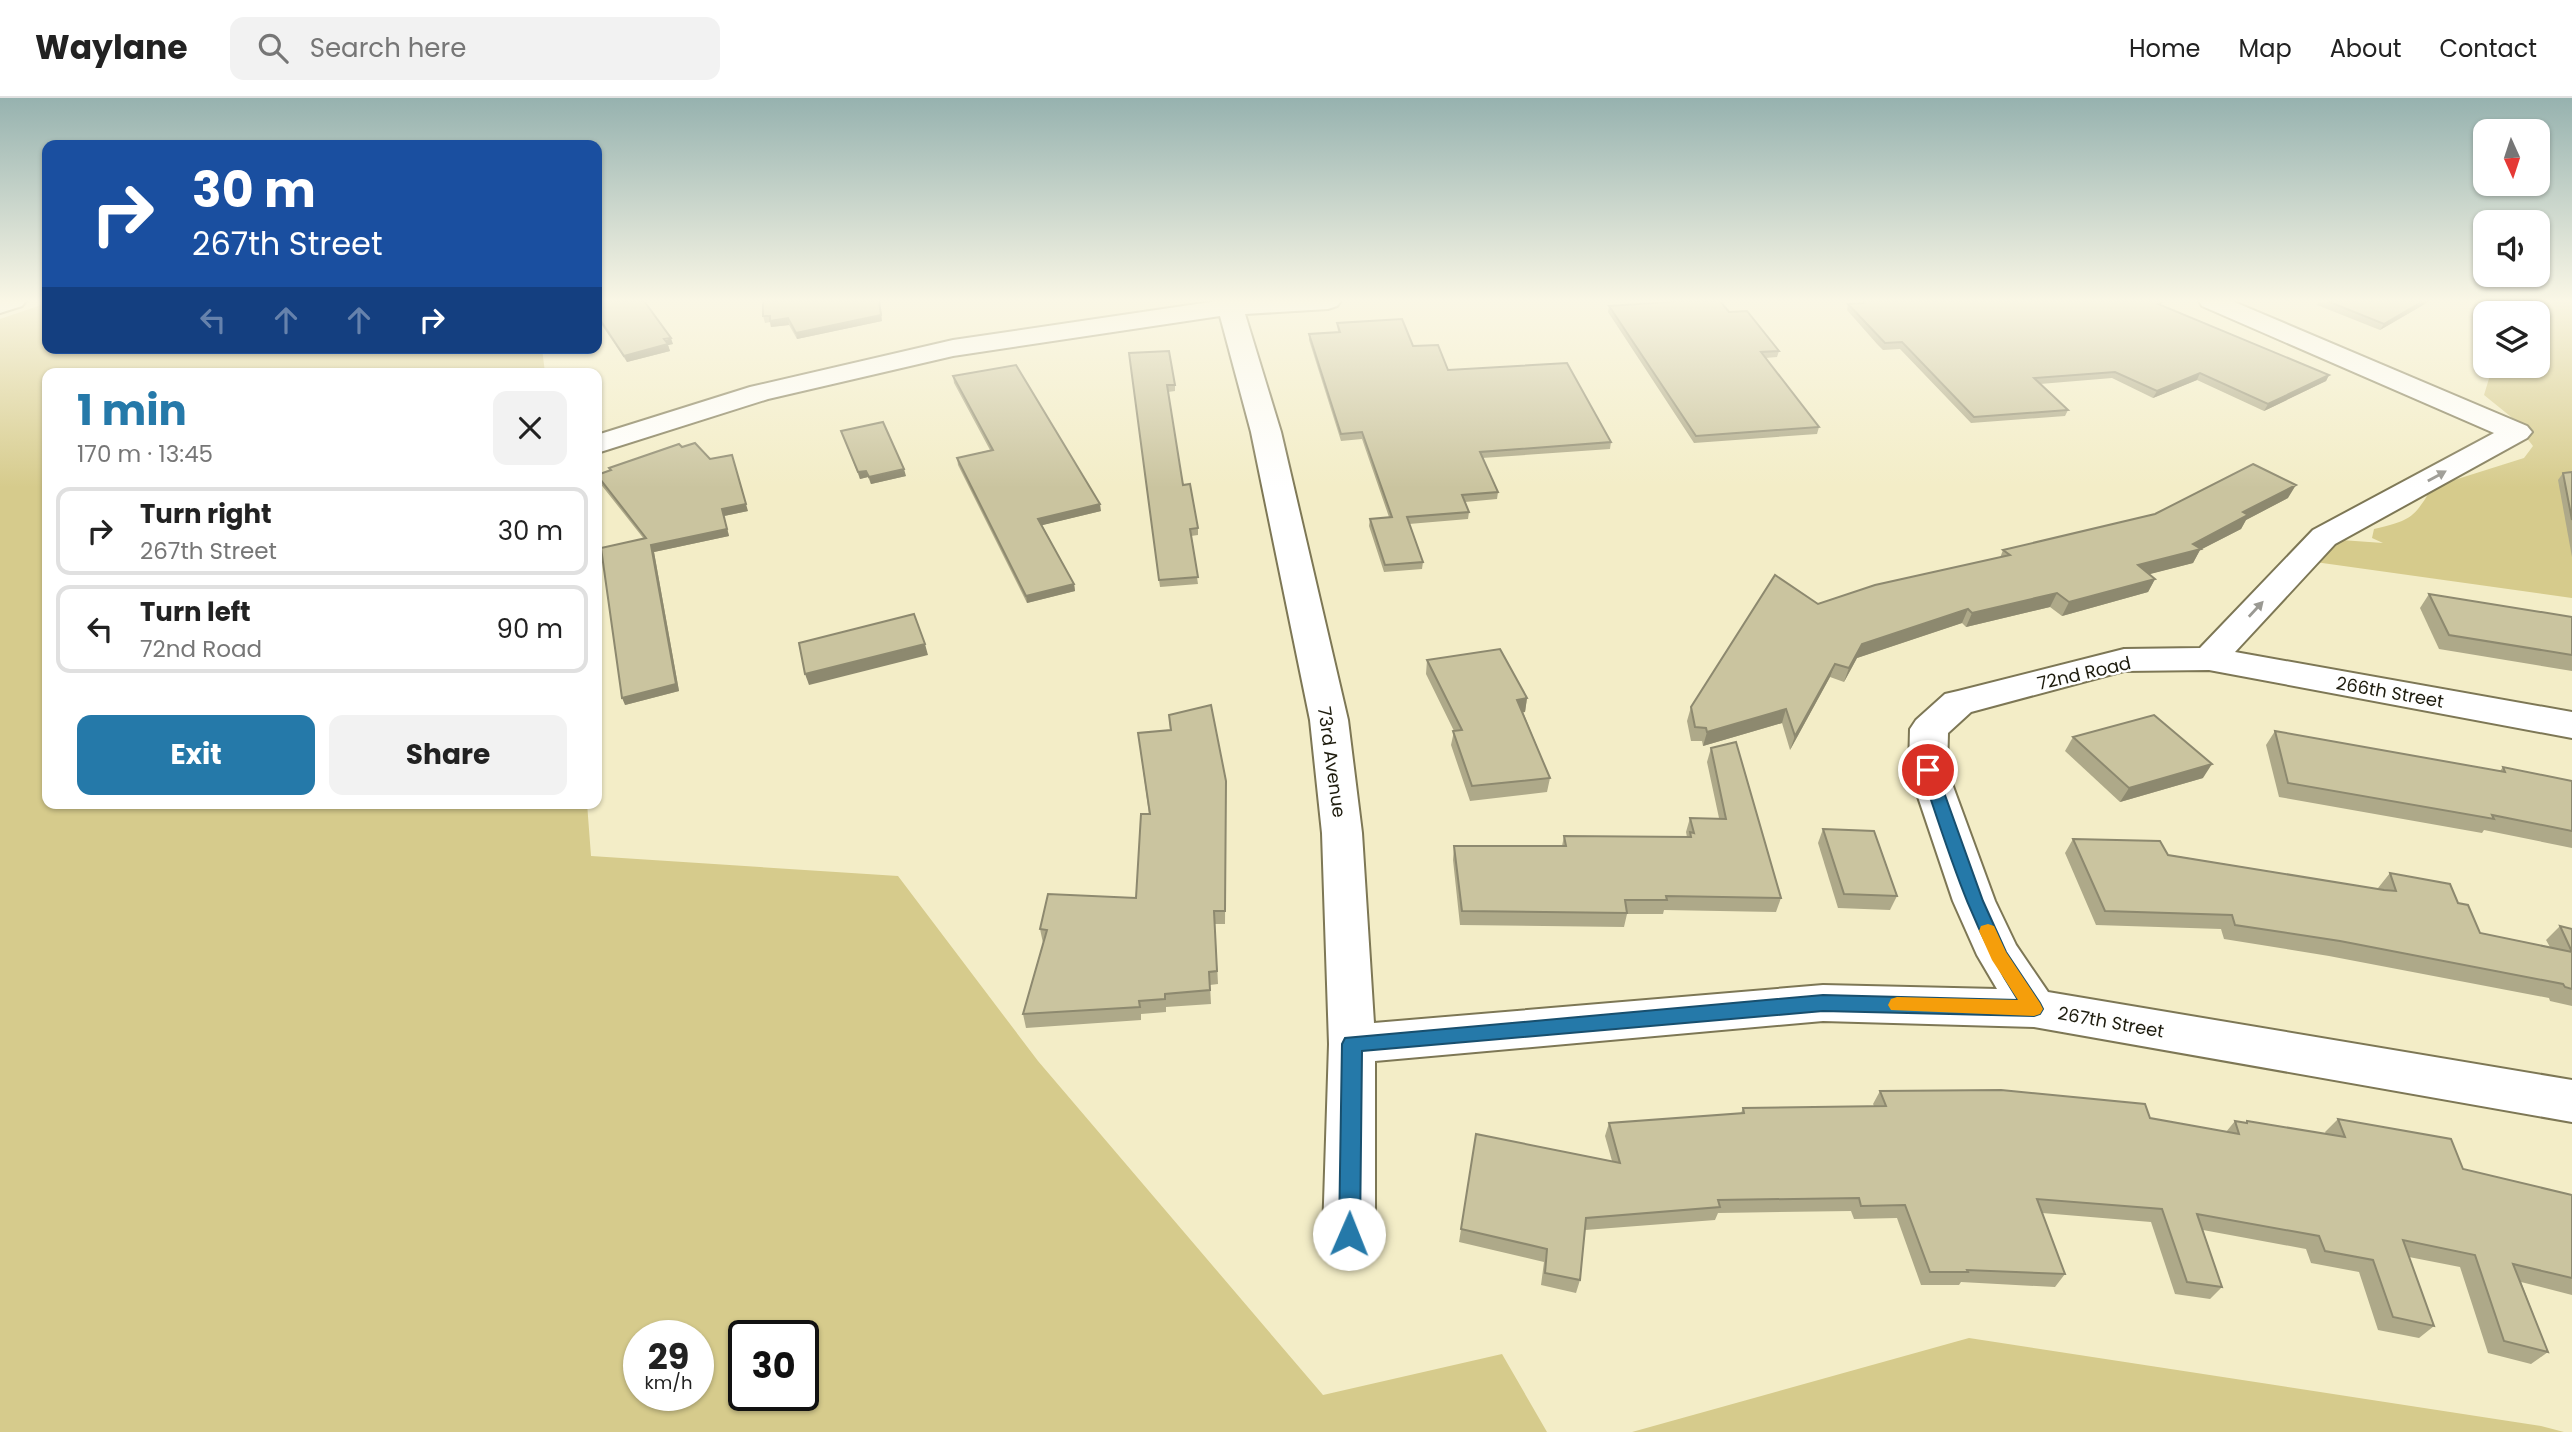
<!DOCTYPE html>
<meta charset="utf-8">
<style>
:root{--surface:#fff;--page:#f2f2f2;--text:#222;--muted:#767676;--line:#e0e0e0;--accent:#2579a9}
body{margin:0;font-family:Poppins,sans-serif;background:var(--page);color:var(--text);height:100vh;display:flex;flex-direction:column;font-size:26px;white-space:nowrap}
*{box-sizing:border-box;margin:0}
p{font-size:23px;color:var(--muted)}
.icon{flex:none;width:38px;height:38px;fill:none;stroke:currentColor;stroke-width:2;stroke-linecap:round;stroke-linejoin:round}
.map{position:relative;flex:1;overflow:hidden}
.details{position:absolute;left:42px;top:270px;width:560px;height:441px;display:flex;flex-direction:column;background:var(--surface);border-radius:14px;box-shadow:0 2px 5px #0004}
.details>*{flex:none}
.hud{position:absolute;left:42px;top:42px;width:560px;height:214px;border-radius:14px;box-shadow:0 2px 5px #0004;background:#1a4fa0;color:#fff;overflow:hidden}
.needle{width:46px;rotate:177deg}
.fabs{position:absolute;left:2473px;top:21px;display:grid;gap:14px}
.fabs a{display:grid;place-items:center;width:77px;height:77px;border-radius:14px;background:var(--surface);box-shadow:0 2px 5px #0004;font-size:35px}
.speed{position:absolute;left:623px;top:1222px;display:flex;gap:14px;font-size:35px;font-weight:700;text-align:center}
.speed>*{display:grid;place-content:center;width:91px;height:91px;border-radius:50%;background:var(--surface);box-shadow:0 2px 5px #0004;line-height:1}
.speed small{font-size:18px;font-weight:400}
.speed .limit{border:4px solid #111;border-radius:10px;background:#fff;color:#111}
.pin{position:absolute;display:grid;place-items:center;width:60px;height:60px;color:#fff;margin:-30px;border:4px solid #fff;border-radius:50%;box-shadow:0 2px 7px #0007}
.me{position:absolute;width:77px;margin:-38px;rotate:1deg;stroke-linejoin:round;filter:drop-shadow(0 0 5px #0008)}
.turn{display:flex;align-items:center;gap:24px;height:147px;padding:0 35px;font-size:32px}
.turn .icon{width:91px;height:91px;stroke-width:2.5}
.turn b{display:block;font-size:49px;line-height:60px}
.lanes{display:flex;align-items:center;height:66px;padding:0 35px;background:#0003;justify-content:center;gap:35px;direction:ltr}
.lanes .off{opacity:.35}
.round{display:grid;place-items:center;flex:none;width:74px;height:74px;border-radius:14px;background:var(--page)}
.summary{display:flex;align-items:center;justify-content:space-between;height:119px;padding:0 35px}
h1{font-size:42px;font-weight:700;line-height:52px;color:var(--accent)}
.cta{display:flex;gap:14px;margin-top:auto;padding:14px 35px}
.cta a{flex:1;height:80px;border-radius:14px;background:var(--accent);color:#fff;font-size:28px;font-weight:700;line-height:80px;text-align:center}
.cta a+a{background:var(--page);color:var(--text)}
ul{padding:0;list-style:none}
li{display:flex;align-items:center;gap:21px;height:88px;margin:0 14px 10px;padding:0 21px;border:4px solid var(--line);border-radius:14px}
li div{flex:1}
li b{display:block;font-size:26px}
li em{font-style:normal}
header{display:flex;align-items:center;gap:42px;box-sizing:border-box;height:98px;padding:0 35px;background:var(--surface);border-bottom:2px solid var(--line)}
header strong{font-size:33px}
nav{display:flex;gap:38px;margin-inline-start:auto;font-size:24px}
.search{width:490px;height:63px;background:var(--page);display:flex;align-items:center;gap:18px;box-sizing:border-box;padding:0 24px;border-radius:14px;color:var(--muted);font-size:26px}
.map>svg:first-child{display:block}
.green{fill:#d6cb8c;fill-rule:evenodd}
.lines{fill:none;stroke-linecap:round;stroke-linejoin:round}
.street-casing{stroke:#7d7755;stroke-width:4}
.street{fill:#fff;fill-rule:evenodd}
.wall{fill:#aea989}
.shaded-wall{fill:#8d896f}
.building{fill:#cac49f;stroke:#8d896f;stroke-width:2}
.oneway{fill:#9a9993}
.route{fill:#2579a9;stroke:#184f6e;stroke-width:2}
.slow{fill:#f59e0b}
.labels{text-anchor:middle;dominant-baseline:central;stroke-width:5;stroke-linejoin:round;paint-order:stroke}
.street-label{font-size:18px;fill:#1e1c0e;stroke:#fff}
</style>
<header>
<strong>Waylane</strong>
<div class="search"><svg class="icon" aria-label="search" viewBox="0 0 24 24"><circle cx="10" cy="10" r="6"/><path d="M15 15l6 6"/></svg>Search here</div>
<nav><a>Home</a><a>Map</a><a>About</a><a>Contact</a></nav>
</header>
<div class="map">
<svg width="2572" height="1334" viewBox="0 0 2572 1334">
<rect width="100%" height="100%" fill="#f3edc7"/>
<!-- green -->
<g class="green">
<path d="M2503,203H2572V500L2308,463L2327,441L2383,445L2372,440L2374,431C2409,423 2415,420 2432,389L2524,360L2533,348L2510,318L2484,297L2491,274L2499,268H2538V215H2512Z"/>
<path d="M47,205V250H542L545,275H47V705H587L591,758L898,778L1038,963L1323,1297L1502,1256L1547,1334H0V221ZM639,1237H698V1297H639ZM803,1237V1297H744V1237Z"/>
<polygon points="1969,1240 2541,1328 2564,1334 1632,1334"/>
</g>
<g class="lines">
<defs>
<g id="street">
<polygon points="0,203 26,203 22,208 0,215"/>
<polygon points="1217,203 1341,203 1337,208 1328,211 1245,216 1281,334 1348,622 1362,735 1374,925 1823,887 1997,891 1977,857 1953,803 1909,672 1910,631 1916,622 1945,596 1958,593 2124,551 2200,550 2313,432 2494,335 2202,208 2199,203 2232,203 2527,328 2532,334 2527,340 2335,446 2235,554 2572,614 2572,640 2209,572 2124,573 1971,614 1948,635 1947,672 1995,803 2016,847 2048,894 2572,982 2572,1024 2034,929 1823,923 1375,963 1375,1136 1367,1153 1349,1160 1331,1153 1323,1136 1329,946 1322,735 1310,622 1251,334 1220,218 953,258 768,301 597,355 597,337 750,289 953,242"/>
</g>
</defs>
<!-- street casing -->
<use href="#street" class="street-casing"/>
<!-- street -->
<use href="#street" class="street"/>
</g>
<!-- wall -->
<g class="wall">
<polygon points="597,203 673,246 668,247 670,253 627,264 597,220"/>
<polygon points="763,203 882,223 797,241 789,227 771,229 770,224 765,225 763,218"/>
<polygon points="1855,203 2158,203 2162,204 2160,207 2329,277 2326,283 2264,313 2197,282 2153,300 2112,280 2040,286 2068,312 2065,318 1971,325 1900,251 1883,252 1877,246 1847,212 1848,206 1857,205"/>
<polygon points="2319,203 2430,203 2380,232 2317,207"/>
<polygon points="1609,208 1729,214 1779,253 1777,259 1765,260 1819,329 1817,336 1694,345 1608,214"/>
<polygon points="1337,225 1413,248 1448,272 1611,344 1610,351 1482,360 1498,394 1497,401 1465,404 1469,414 1468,421 1409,426 1423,464 1422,471 1384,474 1369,428 1370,421 1389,419 1362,341 1341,343 1309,242 1309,236 1338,234"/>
<polygon points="1129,255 1175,287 1175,293 1168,294 1183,387 1198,430 1198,437 1191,438 1198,486 1160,489"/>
<polygon points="953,278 1101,413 1042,427 1074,486 1075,493 1027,505 958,367 957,360 990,352 954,285"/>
<polygon points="841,333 906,378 871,386 868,379 860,381"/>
<polygon points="609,370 748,413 724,418 729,438 654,454 679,593 625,607 644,441 599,384 597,377 610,373"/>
<polygon points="2572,374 2572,459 2558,382 2563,375"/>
<polygon points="2288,400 2246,422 2241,431 2200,452 2193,465 2149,476 2155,481 2148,494 2062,518 2050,509 1966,529 1962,525 1857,560 1844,584 1830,579 1790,652 1782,625 1703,648 1702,643 1691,643 1687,623 1691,609 1818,506 2000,460 2003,452"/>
<polygon points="2429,496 2572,519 2572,573 2439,551 2420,510"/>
<polygon points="1427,562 1527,600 1525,614 1523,614 1550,680 1547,694 1470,703 1451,647 1454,633 1426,576"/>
<polygon points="1169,617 1226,683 1225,826 1215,826 1218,886 1210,887 1211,906 1166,909 1166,914 1141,916 1141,922 1026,930 1023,916 1043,845 1040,831 1136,800 1149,716 1138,635 1170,632"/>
<polygon points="2275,633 2500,673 2503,669 2572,683 2572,750 2484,732 2482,735 2279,699 2266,647"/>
<polygon points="2073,639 2203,680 2120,704 2065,653"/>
<polygon points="1711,650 1781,800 1776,814 1664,812 1663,816 1627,816 1624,829 1460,827 1453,762 1454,748 1562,748 1564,738 1687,739 1686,734 1690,720 1719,720 1707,664"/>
<polygon points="1823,731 1897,798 1890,812 1838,810 1818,745"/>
<polygon points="2073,741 2379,791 2378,790 2390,775 2458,805 2480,835 2550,849 2546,842 2560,828 2572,831 2572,908 2550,903 2549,900 2329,858 2224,841 2221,831 2096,827 2065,755"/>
<polygon points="1880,993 2150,1020 2226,1034 2235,1023 2245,1025 2247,1023 2326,1036 2325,1034 2338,1021 2463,1071 2572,1097 2572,1197 2521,1184 2548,1254 2531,1266 2488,1255 2460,1169 2409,1159 2434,1228 2419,1240 2378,1232 2359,1174 2311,1165 2306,1151 2203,1132 2222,1189 2210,1201 2175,1196 2151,1124 2042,1115 2065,1176 2055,1189 1961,1184 1959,1187 1921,1187 1897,1120 1854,1121 1851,1113 1718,1115 1715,1122 1585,1132 1580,1182 1576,1195 1541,1187 1544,1164 1459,1144 1476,1036 1612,1063 1605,1038 1609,1025 1741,1015 1743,1010 1874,1008 1873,1006"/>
</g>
<!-- shaded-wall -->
<g class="shaded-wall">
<polygon points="880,203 882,223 797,241 796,235"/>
<polygon points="2423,203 2430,203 2380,232 2384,226"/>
<polygon points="788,220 789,227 771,229 770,223"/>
<polygon points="671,240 673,246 668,247 670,253 627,264 624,258"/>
<polygon points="2200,275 2197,282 2153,300 2157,293"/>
<polygon points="2329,277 2326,283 2264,313 2268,306"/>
<polygon points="732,357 748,413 724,418 729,438 654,454 679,593 625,607 622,600 651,447 722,411"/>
<polygon points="904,371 906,378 871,386 869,379"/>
<polygon points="866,373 868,379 860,381 858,374"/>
<polygon points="2296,387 2288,400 2246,422 2241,431 2200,452 2193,465 2131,481 2138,467 2193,446 2243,414"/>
<polygon points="1100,406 1101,413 1039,428 1038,421"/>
<polygon points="2155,481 2148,494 2062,518 2069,504"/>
<polygon points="1074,486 1075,493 1027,505 1026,498"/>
<polygon points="2057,495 2050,509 1966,529 1972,515"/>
<polygon points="1968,511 1962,525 1857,560 1844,584 1849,570 1862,546"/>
<polygon points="925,546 928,557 809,587 805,576"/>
<polygon points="1835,566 1830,579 1790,652 1795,638"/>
<polygon points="1527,600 1525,614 1515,616 1517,602"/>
<polygon points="1786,611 1782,625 1703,648 1707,634"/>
<polygon points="2212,666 2203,680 2120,704 2129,690"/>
</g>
<!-- building -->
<g class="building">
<polygon points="597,203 644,203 671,240 664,241 668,246 624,258 597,217"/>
<polygon points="763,203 879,203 881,217 796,235 788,220 770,223 770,218 763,218"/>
<polygon points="1683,203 1720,203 1729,214 1747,213 1779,253 1761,254 1819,329 1696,338 1609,208"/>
<polygon points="1863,203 2158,203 2162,204 2158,206 2329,277 2268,306 2200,275 2157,293 2115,274 2034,280 2068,312 1974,319 1902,244 1885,245 1848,206 1865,205"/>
<polygon points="2327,203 2423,203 2384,226"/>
<polygon points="1402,221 1413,248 1438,247 1448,272 1567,265 1611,344 1480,354 1498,394 1462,397 1469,414 1407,419 1423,464 1385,467 1370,421 1392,419 1362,334 1341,336 1309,236 1340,234 1337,225"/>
<polygon points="1169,253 1175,287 1167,287 1183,387 1190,386 1198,430 1190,431 1198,479 1159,482 1129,255"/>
<polygon points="1016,267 1100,406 1038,421 1074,486 1026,498 957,360 993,352 953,278"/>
<polygon points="883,324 904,371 869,379 866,373 858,374 841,333"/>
<polygon points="695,345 710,361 732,357 746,406 722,411 727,431 651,447 676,586 622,600 601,450 646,440 597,377 611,372 609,370 679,346 682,349"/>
<polygon points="2253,366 2296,387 2243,414 2248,417 2193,446 2201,451 2138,467 2155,481 2069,504 2057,495 1972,515 1968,511 1862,546 1849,570 1835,566 1795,638 1786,611 1707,634 1706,630 1695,629 1691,609 1775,477 1818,506 1875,487 2010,457 2003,452 2155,416"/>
<polygon points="2572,374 2572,422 2563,375"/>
<polygon points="2429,496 2572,519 2572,557 2449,537"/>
<polygon points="914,516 925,546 805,576 799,545"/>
<polygon points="1500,551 1527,600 1517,602 1550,680 1472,688 1453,633 1462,632 1427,562"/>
<polygon points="1211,607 1226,683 1225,813 1214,813 1217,873 1209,874 1210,892 1165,896 1165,901 1139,903 1140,909 1023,916 1047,832 1040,831 1048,796 1136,800 1141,716 1150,716 1138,635 1171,632 1169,617"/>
<polygon points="2154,617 2212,666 2129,690 2073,639"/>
<polygon points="2275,633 2505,674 2503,669 2572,683 2572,733 2492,717 2494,721 2288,685"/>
<polygon points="1736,644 1781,800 1666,798 1667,802 1625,802 1627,815 1462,813 1454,748 1566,748 1564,738 1691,739 1690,734 1694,735 1690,720 1726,721 1711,650"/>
<polygon points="1823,731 1874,733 1897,798 1844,796"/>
<polygon points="2073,741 2160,743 2168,757 2384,792 2396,793 2390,775 2450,786 2458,805 2468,807 2480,835 2572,854 2560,828 2572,831 2572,891 2565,889 2563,886 2340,843 2235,827 2232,817 2105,813"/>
<polygon points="2001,992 2145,1006 2150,1020 2239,1036 2235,1023 2247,1025 2247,1023 2345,1039 2338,1021 2451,1041 2463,1071 2572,1097 2572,1180 2513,1166 2548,1254 2504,1243 2475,1157 2403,1142 2434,1228 2393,1219 2373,1162 2325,1153 2319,1138 2197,1116 2222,1189 2187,1184 2162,1111 2037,1101 2065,1176 1967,1172 1968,1174 1930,1174 1905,1107 1861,1108 1859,1100 1718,1102 1720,1109 1586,1120 1580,1182 1545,1175 1547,1151 1461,1131 1476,1036 1620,1065 1609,1025 1744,1015 1743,1010 1886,1008 1880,993"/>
</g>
<!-- one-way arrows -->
<defs><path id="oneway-solid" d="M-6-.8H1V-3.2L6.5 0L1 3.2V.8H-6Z" transform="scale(1.75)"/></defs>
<g class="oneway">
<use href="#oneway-solid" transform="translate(2437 378) rotate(-29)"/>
<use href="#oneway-solid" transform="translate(2256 511) rotate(-47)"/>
</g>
<!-- sky -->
<linearGradient id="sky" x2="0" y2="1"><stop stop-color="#96b2af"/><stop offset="0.52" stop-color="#faf7e6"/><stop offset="1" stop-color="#faf7e6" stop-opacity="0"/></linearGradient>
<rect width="2572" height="390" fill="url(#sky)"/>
<!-- route -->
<path class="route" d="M1928,666L1936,672L1983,803L2006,854L2040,905L2043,911L2040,916L2034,918L1823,913L1362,953L1360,1136L1357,1143L1349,1146L1342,1143L1339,1136L1342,946L1345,940L1823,897L2018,902C1970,828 1949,755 1921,672Z"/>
<!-- slow -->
<polygon class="slow" points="1988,826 1994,828 2006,854 2040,905 2043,911 2040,916 2034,918 1891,912 1888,907 1891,901 1897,899 2018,902 1992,862 1979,833 1981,828"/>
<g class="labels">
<!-- street labels -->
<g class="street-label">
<text transform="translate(2084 575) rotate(-13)">72nd Road</text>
<text transform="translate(2390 594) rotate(10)">266th Street</text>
<text transform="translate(1332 664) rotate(82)">73rd Avenue</text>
<text transform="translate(2111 924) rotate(10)">267th Street</text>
</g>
</g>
</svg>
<div class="fabs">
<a><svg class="needle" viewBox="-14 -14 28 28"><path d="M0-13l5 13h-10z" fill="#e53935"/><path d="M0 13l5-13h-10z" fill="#767676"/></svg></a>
<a><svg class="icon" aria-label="sound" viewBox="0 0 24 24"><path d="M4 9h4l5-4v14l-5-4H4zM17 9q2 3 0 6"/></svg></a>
<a><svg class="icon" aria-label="layers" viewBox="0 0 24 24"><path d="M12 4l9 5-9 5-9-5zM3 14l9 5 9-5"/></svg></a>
</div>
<div class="speed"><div>29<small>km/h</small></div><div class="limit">30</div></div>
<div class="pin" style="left:1928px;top:672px;background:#d93025"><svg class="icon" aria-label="arrive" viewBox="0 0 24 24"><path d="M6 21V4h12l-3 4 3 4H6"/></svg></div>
<svg class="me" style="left:1349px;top:1136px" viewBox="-20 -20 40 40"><circle r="19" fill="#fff"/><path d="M0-13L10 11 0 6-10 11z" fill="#2579a9"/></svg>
<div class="hud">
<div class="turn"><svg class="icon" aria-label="right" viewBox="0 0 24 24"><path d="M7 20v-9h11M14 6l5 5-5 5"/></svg><div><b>30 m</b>267th Street</div></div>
<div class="lanes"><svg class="icon off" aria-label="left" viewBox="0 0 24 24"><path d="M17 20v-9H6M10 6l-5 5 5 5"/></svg><svg class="icon off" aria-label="ahead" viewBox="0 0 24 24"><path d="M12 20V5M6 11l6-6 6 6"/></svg><svg class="icon off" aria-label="ahead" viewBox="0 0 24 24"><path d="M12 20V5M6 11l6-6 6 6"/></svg><svg class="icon" aria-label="right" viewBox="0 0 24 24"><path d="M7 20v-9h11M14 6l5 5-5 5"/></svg></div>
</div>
<section class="details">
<div class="summary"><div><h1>1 min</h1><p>170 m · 13:45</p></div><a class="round"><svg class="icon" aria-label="close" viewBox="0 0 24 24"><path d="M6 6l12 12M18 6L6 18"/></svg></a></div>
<ul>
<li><svg class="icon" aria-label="right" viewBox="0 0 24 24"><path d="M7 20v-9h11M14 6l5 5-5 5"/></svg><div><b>Turn right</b><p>267th Street</p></div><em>30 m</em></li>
<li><svg class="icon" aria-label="left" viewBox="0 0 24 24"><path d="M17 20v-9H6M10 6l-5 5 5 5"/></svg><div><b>Turn left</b><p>72nd Road</p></div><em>90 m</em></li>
</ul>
<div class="cta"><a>Exit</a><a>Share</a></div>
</section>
</div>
